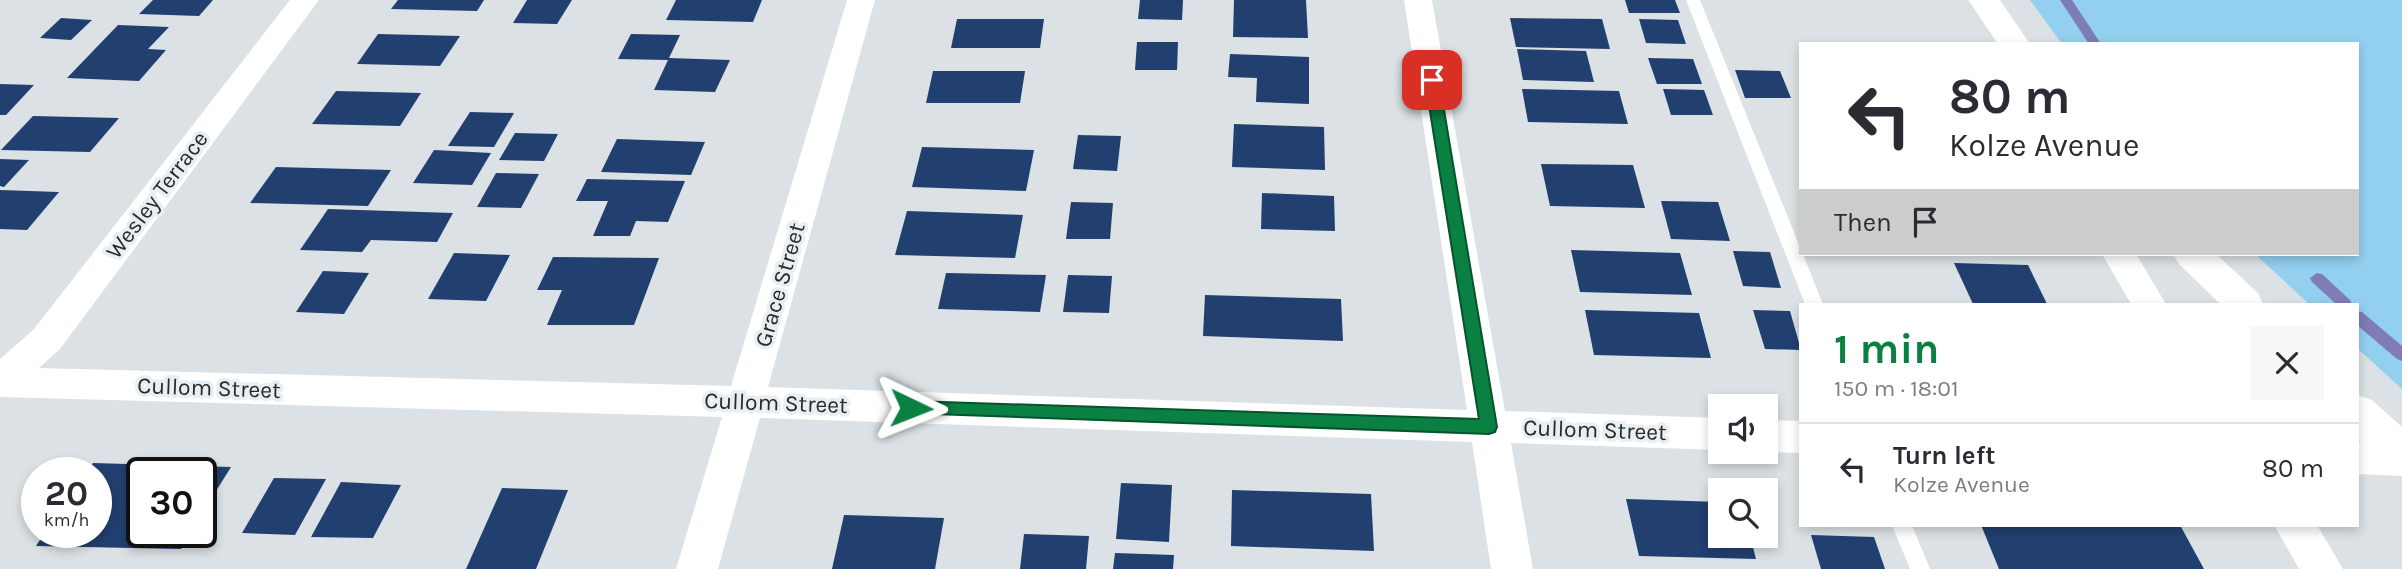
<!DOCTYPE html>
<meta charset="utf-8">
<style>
:root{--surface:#fff;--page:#f7f7f7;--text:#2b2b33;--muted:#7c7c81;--line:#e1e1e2;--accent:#0b8043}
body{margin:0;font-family:Karla,sans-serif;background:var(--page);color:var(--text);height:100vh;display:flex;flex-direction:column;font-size:26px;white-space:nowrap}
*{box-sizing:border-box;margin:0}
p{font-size:23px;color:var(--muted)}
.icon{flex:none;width:38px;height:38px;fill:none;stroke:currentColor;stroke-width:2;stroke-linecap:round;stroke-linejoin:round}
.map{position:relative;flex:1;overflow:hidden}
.details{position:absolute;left:1799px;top:303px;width:560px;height:224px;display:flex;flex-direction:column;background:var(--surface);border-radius:0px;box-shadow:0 4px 10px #0003}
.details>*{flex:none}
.top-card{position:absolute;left:1799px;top:42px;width:560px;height:214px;border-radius:0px;box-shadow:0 4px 10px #0003;background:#fff;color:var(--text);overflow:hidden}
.fabs{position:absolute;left:1708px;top:394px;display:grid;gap:14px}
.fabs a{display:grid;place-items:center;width:70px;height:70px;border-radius:0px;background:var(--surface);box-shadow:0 4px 10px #0003;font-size:35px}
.speed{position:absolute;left:21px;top:457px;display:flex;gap:14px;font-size:35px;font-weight:700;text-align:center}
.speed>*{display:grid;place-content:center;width:91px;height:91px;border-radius:50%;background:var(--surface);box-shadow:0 4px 10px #0003;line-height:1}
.speed small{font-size:18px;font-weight:400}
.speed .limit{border:4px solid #111;border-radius:10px;background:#fff;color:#111}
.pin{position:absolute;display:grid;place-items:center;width:60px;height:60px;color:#fff;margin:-30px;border-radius:14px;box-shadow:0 4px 10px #0006}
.me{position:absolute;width:77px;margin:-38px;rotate:92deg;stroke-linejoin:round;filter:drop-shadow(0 0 5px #0008)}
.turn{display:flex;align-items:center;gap:24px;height:147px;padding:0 35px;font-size:32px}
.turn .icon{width:91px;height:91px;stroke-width:2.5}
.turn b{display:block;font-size:49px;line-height:60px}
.then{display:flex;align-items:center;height:66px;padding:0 35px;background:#0003;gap:14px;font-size:26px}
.round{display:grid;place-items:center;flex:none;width:74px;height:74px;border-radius:0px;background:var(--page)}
.overview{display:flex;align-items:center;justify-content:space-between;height:119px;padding:0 35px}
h1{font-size:42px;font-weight:700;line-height:52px;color:var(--accent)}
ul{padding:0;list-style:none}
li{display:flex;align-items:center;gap:21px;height:91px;padding:0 35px;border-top:2px solid var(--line)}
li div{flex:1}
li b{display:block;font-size:26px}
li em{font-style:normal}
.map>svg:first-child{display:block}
.green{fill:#93cfef}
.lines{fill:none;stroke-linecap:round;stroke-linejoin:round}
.stream{fill:#7f7cb7;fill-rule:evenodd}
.building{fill:#213f6f}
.service{fill:#fff;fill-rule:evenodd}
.minor{fill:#fff;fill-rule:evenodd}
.secondary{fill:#fff;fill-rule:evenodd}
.route{fill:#0b8043;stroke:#07532c;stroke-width:2}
.labels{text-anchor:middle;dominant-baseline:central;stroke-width:7;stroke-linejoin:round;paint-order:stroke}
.street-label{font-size:23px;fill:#282a2b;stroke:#e8eef1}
</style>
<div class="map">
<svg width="2402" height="569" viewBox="0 0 2402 569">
<rect width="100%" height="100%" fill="#dbe1e4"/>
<!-- green -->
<polygon class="green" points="2030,0 2402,0 2402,389 2357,348 2357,304 2309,304 2255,254 2357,254 2357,44 2062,44"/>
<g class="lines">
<!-- stream -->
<g class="stream">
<polygon points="2060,0 2072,0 2101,44 2089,44"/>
<polygon points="2317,273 2322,274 2350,300 2352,304 2336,304 2312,282 2310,278"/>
<polygon points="2357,311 2362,312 2402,346 2402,361 2397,359 2357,325"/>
</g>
</g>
<!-- building -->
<g class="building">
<polygon points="153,0 213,0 199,16 139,14"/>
<polygon points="398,0 484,0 477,11 391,9"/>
<polygon points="527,0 572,0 557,24 513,23"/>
<polygon points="676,0 762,0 753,22 666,20"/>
<polygon points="1140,0 1183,0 1182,20 1138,19"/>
<polygon points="1234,0 1306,0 1308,38 1233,37"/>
<polygon points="1625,0 1675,0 1680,13 1629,13"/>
<polygon points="61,18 92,20 71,40 40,38"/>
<polygon points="1510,18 1602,19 1610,49 1516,47"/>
<polygon points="957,19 1044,19 1040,48 951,48"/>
<polygon points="1639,19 1678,20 1686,44 1646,43"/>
<polygon points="118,25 169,27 148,49 166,50 139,81 67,78"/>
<polygon points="378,34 460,36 440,66 357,64"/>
<polygon points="631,34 680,35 669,58 730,60 715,92 654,90 668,60 618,59"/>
<polygon points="1137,42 1178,42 1177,70 1135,70"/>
<polygon points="1517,49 1586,51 1594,82 1523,80"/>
<polygon points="1230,54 1309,57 1309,104 1256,102 1257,78 1228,77"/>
<polygon points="1648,58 1693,59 1702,84 1657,84"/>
<polygon points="1735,70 1780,71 1791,98 1745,98"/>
<polygon points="933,71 1025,71 1020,103 926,103"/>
<polygon points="0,84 34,85 6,115 0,115"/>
<polygon points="1522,89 1619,91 1628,124 1528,122"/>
<polygon points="1663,89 1704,90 1713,115 1671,115"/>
<polygon points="336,91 421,93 400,126 312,124"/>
<polygon points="470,112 514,113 494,147 448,146"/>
<polygon points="33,116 119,118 90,152 1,150"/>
<polygon points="1234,124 1324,127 1325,170 1232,167"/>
<polygon points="515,133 558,134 544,161 499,160"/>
<polygon points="1078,135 1121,136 1117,171 1073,169"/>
<polygon points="617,139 705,142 691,175 601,172"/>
<polygon points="922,147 1034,150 1026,191 912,187"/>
<polygon points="434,150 491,153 472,185 413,183"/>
<polygon points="0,159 29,160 4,187 0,186"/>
<polygon points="1541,164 1633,165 1645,208 1550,206"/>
<polygon points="276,167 391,170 368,206 250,203"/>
<polygon points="496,173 539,174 521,208 477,207"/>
<polygon points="587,179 685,181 668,222 636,221 630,236 593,236 608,201 576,201"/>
<polygon points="0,190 59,192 27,230 0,229"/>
<polygon points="1262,193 1334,196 1335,231 1261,229"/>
<polygon points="1661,201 1718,202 1730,241 1671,239"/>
<polygon points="1071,202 1113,203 1110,239 1066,239"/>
<polygon points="328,209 453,213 437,242 371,240 362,252 300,250"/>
<polygon points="907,211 1023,215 1015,258 895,255"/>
<polygon points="1571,250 1680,253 1692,295 1580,292"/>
<polygon points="1733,251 1770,252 1781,288 1743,286"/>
<polygon points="454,253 510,255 486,301 428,299"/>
<polygon points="553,257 659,258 634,325 547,325 562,290 537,290"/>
<polygon points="1954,263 2028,265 2047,304 1973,304"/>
<polygon points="323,271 369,273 344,314 296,312"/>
<polygon points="946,273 1046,275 1040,312 938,309"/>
<polygon points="1068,275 1112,276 1109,313 1063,312"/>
<polygon points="1205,295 1341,299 1343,341 1203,336"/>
<polygon points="1585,310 1699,313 1711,358 1594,355"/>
<polygon points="1753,310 1790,311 1801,350 1765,349"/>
<polygon points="93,463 231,467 201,515 201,472 142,472 142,532 191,532 181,549 36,546 45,532 96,532 96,472 87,472"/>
<polygon points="274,478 326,479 295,535 242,533"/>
<polygon points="341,482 401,485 373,538 311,537"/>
<polygon points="1121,483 1172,485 1169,542 1116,539"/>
<polygon points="502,488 568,490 536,569 466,569"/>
<polygon points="1232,490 1371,494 1374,551 1231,546"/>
<polygon points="1626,499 1720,502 1720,536 1750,536 1756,559 1639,556"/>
<polygon points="844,515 944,518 935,569 832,569"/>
<polygon points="1981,525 2180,525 2204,569 1999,569"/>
<polygon points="1024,534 1089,536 1086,569 1020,569"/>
<polygon points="1811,535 1874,537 1885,569 1821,569"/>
<polygon points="1115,553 1174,555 1173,569 1113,569"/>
</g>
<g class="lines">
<!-- service -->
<g class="service">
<polygon points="1686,0 1700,0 1823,304 1805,304"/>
<polygon points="1892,525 1912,525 1930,569 1910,569"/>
</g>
<!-- minor -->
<g class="minor">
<polygon points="290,0 319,0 60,349 39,368 731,386 847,0 875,0 768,387 1467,410 1404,0 1432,0 1505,411 1720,418 1720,450 1511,443 1533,569 1491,569 1472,442 760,418 718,569 676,569 722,417 0,397 0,359 34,329"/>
<polygon points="2102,254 2136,254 2166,304 2131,304"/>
<polygon points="1766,420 1801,421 1801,453 1765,452"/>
<polygon points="2357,442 2402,444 2402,476 2357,474"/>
<polygon points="2274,525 2317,525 2343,569 2299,569"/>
</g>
<!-- secondary -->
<g class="secondary">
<polygon points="1968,0 2000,0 2030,44 1998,44"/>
<polygon points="2173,254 2216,254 2258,293 2263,304 2220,304 2179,264"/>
<polygon points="2357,395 2372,400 2402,427 2402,472 2387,467 2357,438"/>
</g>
</g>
<!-- route -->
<polygon class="route" points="1432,75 1439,80 1497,427 1495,432 1489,434 905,413 903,408 905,403 911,401 1479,419 1425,80"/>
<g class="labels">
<!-- street labels -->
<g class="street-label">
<text transform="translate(157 195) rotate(-53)">Wesley Terrace</text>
<text transform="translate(780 285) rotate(-74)">Grace Street</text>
<text transform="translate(209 388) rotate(2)">Cullom Street</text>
<text transform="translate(776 403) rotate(2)">Cullom Street</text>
<text transform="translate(1595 430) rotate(2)">Cullom Street</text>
</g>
</g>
</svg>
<div class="fabs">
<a><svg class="icon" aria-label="sound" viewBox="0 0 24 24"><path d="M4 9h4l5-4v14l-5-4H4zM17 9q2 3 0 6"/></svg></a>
<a><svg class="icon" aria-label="search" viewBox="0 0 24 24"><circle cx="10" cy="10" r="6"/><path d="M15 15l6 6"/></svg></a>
</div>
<div class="speed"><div>20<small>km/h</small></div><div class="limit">30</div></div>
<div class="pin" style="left:1432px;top:80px;background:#d93025"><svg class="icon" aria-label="arrive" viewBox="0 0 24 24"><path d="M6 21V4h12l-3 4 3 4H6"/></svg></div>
<svg class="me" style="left:911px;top:408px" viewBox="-20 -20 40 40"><path d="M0-17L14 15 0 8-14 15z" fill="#0b8043" stroke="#fff" stroke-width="4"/></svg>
<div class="top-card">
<div class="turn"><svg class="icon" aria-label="left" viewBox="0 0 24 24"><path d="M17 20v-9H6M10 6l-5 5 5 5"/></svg><div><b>80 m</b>Kolze Avenue</div></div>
<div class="then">Then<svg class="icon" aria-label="arrive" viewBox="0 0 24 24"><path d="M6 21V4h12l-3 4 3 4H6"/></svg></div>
</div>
<section class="details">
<div class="overview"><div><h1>1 min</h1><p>150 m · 18:01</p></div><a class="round"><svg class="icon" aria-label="close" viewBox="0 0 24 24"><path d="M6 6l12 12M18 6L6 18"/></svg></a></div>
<ul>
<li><svg class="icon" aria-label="left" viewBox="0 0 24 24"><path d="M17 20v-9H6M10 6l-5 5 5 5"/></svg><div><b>Turn left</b><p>Kolze Avenue</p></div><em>80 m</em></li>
</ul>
</section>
</div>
